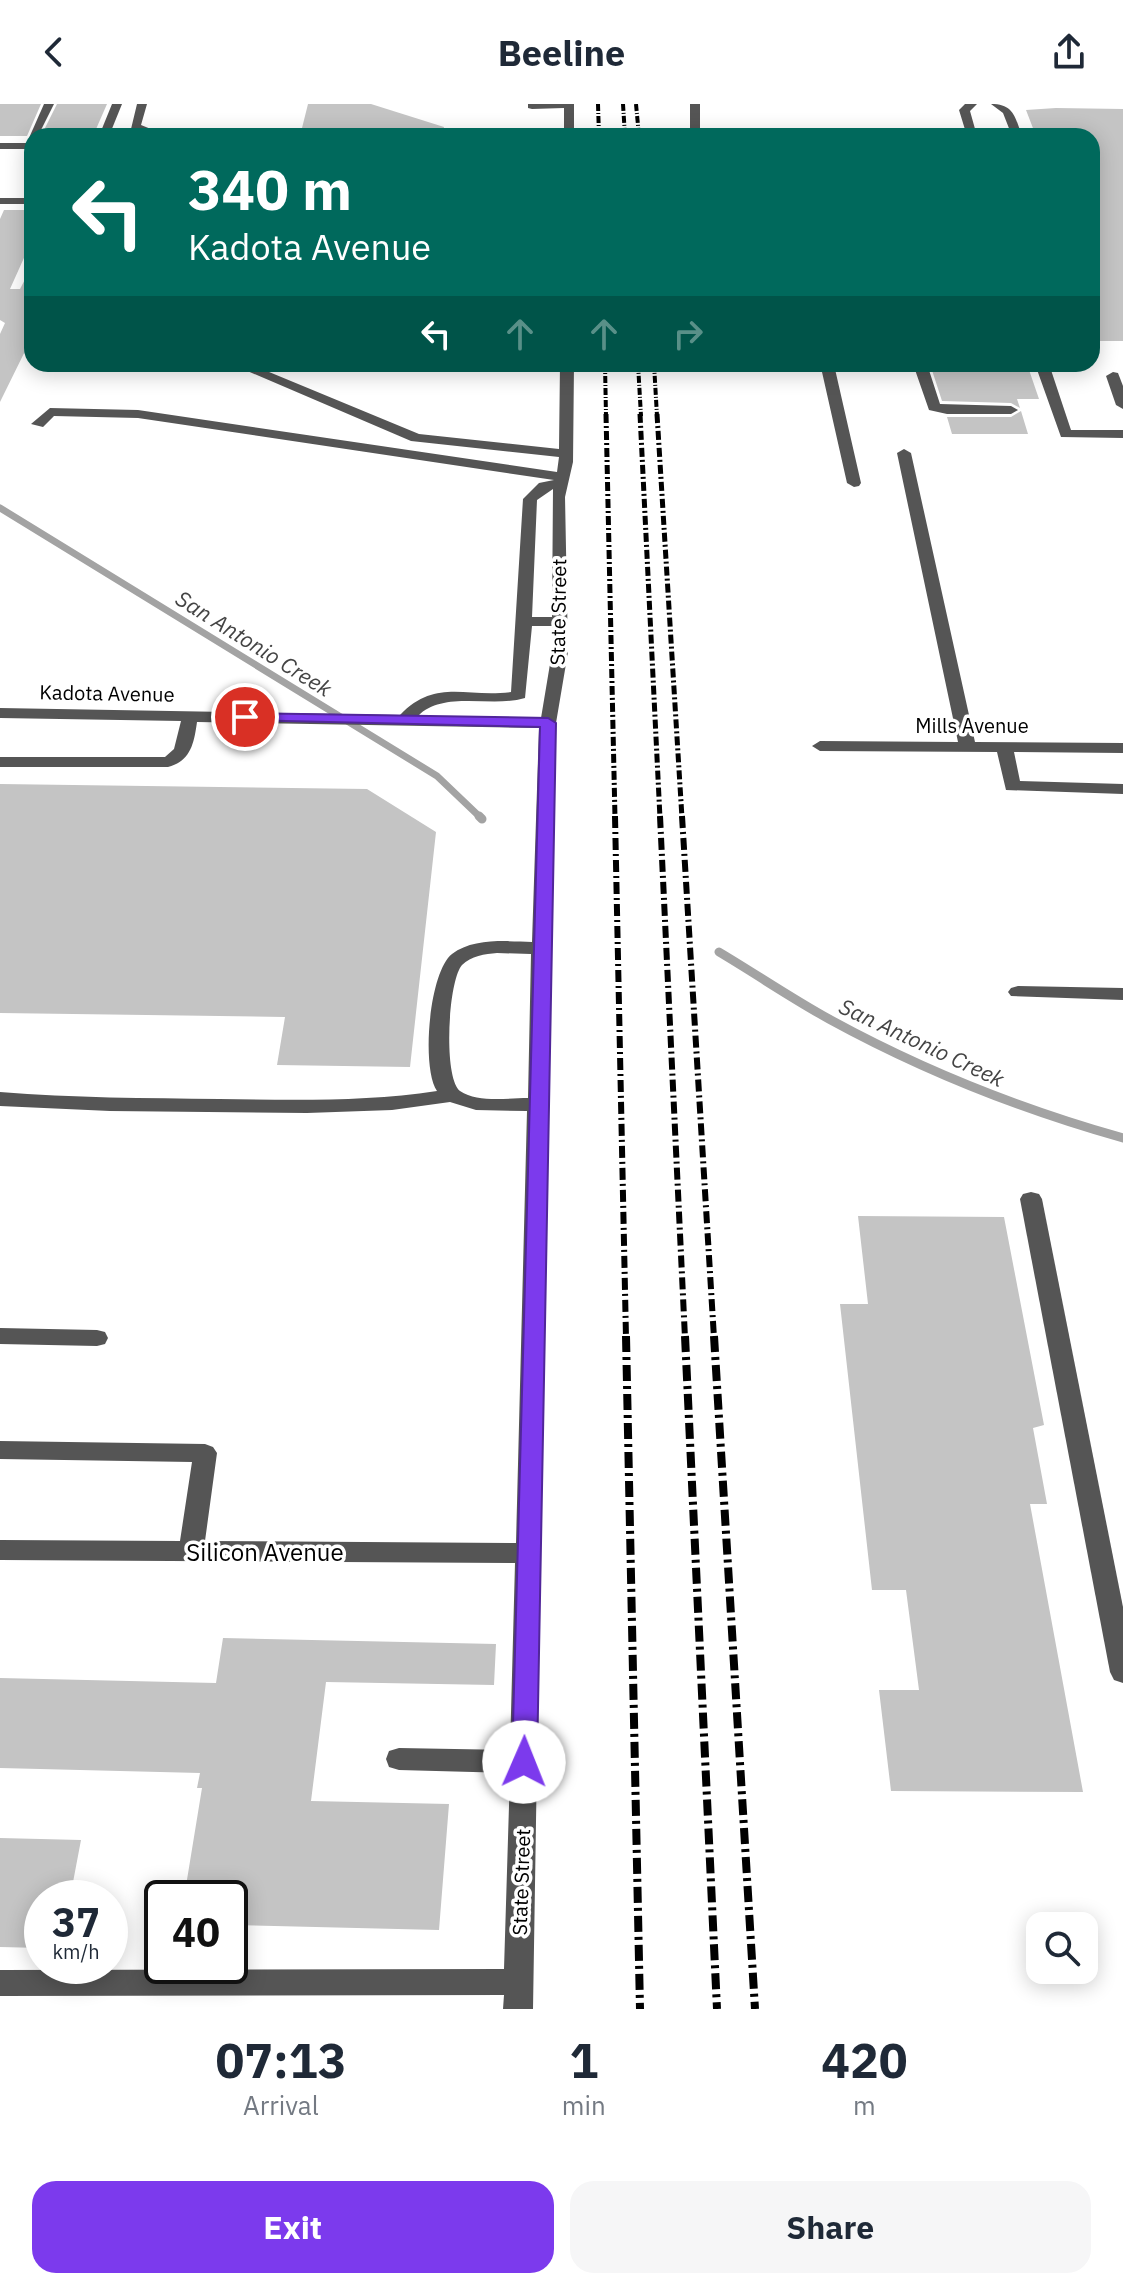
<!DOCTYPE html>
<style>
:root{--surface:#fff;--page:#f6f6f7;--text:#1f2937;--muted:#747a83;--accent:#7c3aed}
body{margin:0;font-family:"IBM Plex Sans",sans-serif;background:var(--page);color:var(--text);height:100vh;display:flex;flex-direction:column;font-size:30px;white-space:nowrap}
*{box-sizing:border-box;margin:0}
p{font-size:26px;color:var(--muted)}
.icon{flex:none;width:44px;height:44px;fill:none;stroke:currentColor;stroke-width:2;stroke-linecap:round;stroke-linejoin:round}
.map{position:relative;height:1905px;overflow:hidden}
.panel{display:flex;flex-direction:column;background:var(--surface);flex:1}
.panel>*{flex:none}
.hud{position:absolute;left:24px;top:24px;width:1076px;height:244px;border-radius:24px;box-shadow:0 4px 20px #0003;background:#00695c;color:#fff;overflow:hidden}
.controls{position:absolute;left:1026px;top:1808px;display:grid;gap:16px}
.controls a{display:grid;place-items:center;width:72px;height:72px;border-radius:16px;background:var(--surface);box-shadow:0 4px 20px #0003;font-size:40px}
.speed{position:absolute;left:24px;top:1776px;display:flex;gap:16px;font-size:40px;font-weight:700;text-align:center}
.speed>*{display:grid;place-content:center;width:104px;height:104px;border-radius:50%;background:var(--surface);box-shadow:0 4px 20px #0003;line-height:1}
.speed small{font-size:20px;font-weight:400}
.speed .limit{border:4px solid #111;border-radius:12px;background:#fff;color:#111}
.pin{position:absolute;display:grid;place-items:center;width:68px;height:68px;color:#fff;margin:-34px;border:4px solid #fff;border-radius:50%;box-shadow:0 2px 8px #0007}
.me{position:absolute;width:88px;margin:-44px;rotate:1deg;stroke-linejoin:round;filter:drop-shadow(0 0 6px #0008)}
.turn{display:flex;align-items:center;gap:28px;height:168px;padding:0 32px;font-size:36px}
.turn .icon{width:104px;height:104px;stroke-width:2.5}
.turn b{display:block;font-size:56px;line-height:68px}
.lanes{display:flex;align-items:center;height:76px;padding:0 32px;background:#0003;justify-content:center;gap:40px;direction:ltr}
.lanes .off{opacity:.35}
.eta{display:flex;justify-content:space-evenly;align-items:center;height:136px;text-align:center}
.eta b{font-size:48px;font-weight:700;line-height:56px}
.button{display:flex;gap:16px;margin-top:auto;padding:16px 32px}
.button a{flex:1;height:92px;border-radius:24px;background:var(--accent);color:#fff;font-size:32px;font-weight:700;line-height:92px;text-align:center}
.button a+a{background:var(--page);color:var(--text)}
header{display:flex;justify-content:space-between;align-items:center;height:104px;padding:0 32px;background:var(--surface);font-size:36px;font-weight:700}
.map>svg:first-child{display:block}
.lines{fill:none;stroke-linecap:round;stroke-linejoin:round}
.stream-far1{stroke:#a3a3a3;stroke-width:7}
.stream{stroke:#a3a3a3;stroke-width:9}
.building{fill:#c4c4c4}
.minor{fill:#555;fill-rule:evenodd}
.rail-far3{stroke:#000;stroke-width:4;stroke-dasharray:7 2 1 2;stroke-linecap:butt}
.rail-far2{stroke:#000;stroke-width:5;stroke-dasharray:9 3 2 3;stroke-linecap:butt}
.rail-far1{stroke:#000;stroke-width:6;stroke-dasharray:12 4 2 4;stroke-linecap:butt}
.rail{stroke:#000;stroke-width:8;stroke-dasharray:16 5 3 5;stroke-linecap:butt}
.route{fill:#7c3aed;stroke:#51269a;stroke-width:2}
.labels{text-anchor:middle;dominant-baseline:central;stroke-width:7;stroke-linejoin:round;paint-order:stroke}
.street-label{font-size:20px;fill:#000;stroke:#fff}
.water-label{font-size:22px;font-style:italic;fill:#444;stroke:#fff}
.near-street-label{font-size:24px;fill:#000;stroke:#fff}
</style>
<header><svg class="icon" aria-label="back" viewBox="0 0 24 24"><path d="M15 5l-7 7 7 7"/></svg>Beeline<svg class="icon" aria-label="share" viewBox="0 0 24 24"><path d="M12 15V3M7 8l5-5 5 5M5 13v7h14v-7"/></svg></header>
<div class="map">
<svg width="1123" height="1905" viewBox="0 0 1123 1905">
<rect width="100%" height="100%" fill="#fff"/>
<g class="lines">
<!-- stream-far1 -->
<polyline class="stream-far1" points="0,404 437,672 481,714"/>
<!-- stream -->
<g class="stream">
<polyline points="479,712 482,715"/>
<path d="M719,848C756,870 791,894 829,915C922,966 1020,1005 1123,1034"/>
</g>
</g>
<!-- building -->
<g class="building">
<polygon points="0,0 41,0 27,32 0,32"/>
<polygon points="57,0 107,0 93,32 41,32"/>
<polygon points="308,0 371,0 444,23 443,28 301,28"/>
<polygon points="1056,4 1123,5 1123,237 1092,237 1092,32 1036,32 1026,6"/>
<polygon points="4,106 32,106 32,136 10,185 20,185 32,162 32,219 24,233 32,233 0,298 0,230 5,219 0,216 0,115"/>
<polygon points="930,260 1027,260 1039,295 1017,295 1020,304 1011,299 942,297"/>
<polygon points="1021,307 1028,330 952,330 947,313 1011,313"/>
<polygon points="0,680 367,685 436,728 410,963 277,961 285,913 0,909"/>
<polygon points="858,1112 1004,1113 1044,1321 1033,1324 1047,1400 1030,1400 1083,1688 891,1687 879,1586 919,1586 906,1486 872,1486 840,1200 868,1200"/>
<polygon points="223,1534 496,1540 494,1581 326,1578 311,1697 449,1700 439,1826 230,1821 230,1794 184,1794 202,1684 197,1684 200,1669 0,1664 0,1574 216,1579"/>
<polygon points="0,1734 81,1736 70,1794 42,1794 42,1844 0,1843"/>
</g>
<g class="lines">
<!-- minor -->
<g class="minor">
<polygon points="44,0 54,0 38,32 29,34"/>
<polygon points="112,0 122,0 109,32 99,32"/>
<polygon points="137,0 147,0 141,21 168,32 152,32 131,25"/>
<polygon points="528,0 574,0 574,32 564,32 564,4 532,5 528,4"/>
<rect x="690" y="0" width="10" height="32"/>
<polygon points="965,0 977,0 970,7 977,32 967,32 959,6"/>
<path d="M991,0C1014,0 1015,13 1022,32H1012L1003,9Z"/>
<rect x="0" y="39" width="32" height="6"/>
<rect x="0" y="94" width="32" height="6"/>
<path d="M560,260H574L573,358L565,393L568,548L556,619L550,844L533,1905H503L504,1891L0,1892V1866L504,1865L510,1669L399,1666L389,1663L386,1655L389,1647L399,1644L510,1646L515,1459L0,1456V1436L180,1437L192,1358L0,1355V1337L205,1340L213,1343L217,1349L205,1437L516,1439L527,1007L476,1006L450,998L392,1006L307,1009L110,1007L0,1002V988C73,994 146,994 219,995C292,996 365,998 437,987C421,964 429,868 452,850C473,834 507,837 532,838L539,624L197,618C194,639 191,657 168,663H0V653H165L174,645L181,617L0,614V604L400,611C436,574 465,594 511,588L523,395L539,379L554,376L138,314L54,312L43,323L31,320L50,304L138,306L557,368L559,353L411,337L245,266L257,263L419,330L559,345ZM553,385L552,513H532L537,396ZM532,522H552V548L541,614L418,612C443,586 492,604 525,594ZM497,849L531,850L528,994C507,994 478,999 460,987C443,974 448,877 462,861C471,852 485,850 497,849Z"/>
<polygon points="787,260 821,260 835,265 861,379 859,382 854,383 847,379 822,268"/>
<polygon points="913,260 927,260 940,300 1011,302 1018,306 1011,310 947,310 929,306"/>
<polygon points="1035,260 1049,260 1071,326 1123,326 1123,334 1061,333"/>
<polygon points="1113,268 1118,269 1123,282 1123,305 1116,301 1106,272"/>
<polygon points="904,345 911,349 975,638 1123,639 1123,649 1014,648 1020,677 1123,680 1123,690 1006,686 997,648 820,647 812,642 820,637 958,638 897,349"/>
<polygon points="1018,882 1123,884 1123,896 1011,892 1008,888 1011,884"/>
<polygon points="1031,1088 1039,1090 1042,1095 1123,1503 1123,1579 1114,1576 1110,1568 1020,1095 1023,1090"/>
<polygon points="0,1224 97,1226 105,1228 108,1234 105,1240 97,1242 0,1240"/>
</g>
<!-- rail-far3 -->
<g class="rail-far3">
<polyline points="598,0 599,32"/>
<polyline points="623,0 625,32"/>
<polyline points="636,0 639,32"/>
<polyline points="605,260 606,312"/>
<polyline points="638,260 641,312"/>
<polyline points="654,260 657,312"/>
</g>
<!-- rail-far2 -->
<g class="rail-far2">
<polyline points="606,310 615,714"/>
<polyline points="640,310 660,714"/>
<polyline points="657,310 682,714"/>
</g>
<!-- rail-far1 -->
<g class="rail-far1">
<polyline points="615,712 626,1234"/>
<polyline points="660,712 685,1234"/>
<polyline points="682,712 714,1234"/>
</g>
<!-- rail -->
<g class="rail">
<polyline points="626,1232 640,1905"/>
<polyline points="685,1232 717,1905"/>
<polyline points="714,1232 755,1905"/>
</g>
</g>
<!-- route -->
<polygon class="route" points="245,609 548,614 556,619 537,1658 533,1665 524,1668 516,1665 512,1658 540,623 240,616 240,610"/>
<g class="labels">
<!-- street labels -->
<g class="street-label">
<text transform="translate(558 508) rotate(-89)">State Street</text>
<text transform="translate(107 589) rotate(1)">Kadota Avenue</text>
<text x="972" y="621">Mills Avenue</text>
<text transform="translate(521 1778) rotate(-88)">State Street</text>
</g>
<!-- water labels -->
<g class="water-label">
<text transform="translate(254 539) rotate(32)">San Antonio Creek</text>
<text transform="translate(922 938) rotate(25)">San Antonio Creek</text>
</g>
<!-- near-street labels -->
<g class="near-street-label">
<text x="265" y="1448">Silicon Avenue</text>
</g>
</g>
</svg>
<div class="controls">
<a><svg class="icon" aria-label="search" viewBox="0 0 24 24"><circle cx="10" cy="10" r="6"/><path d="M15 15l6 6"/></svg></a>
</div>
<div class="speed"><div>37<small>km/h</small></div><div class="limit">40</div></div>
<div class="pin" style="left:245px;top:613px;background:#d93025"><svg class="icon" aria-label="arrive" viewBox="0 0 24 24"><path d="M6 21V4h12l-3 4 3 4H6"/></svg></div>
<svg class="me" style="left:524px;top:1658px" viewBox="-20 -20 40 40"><circle r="19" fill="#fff"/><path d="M0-13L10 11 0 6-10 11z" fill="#7c3aed"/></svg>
<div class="hud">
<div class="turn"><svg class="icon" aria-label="left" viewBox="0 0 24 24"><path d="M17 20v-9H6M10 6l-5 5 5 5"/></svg><div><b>340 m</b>Kadota Avenue</div></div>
<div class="lanes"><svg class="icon" aria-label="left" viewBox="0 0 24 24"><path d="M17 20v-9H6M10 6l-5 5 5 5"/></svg><svg class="icon off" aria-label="ahead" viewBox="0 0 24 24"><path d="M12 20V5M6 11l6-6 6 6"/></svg><svg class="icon off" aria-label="ahead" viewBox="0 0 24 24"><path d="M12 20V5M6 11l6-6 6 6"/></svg><svg class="icon off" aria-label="right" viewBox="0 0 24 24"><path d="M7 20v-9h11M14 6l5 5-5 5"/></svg></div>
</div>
</div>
<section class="panel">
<div class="eta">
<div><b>07:13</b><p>Arrival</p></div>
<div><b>1</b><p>min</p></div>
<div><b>420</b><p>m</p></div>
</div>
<div class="button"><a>Exit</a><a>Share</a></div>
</section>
